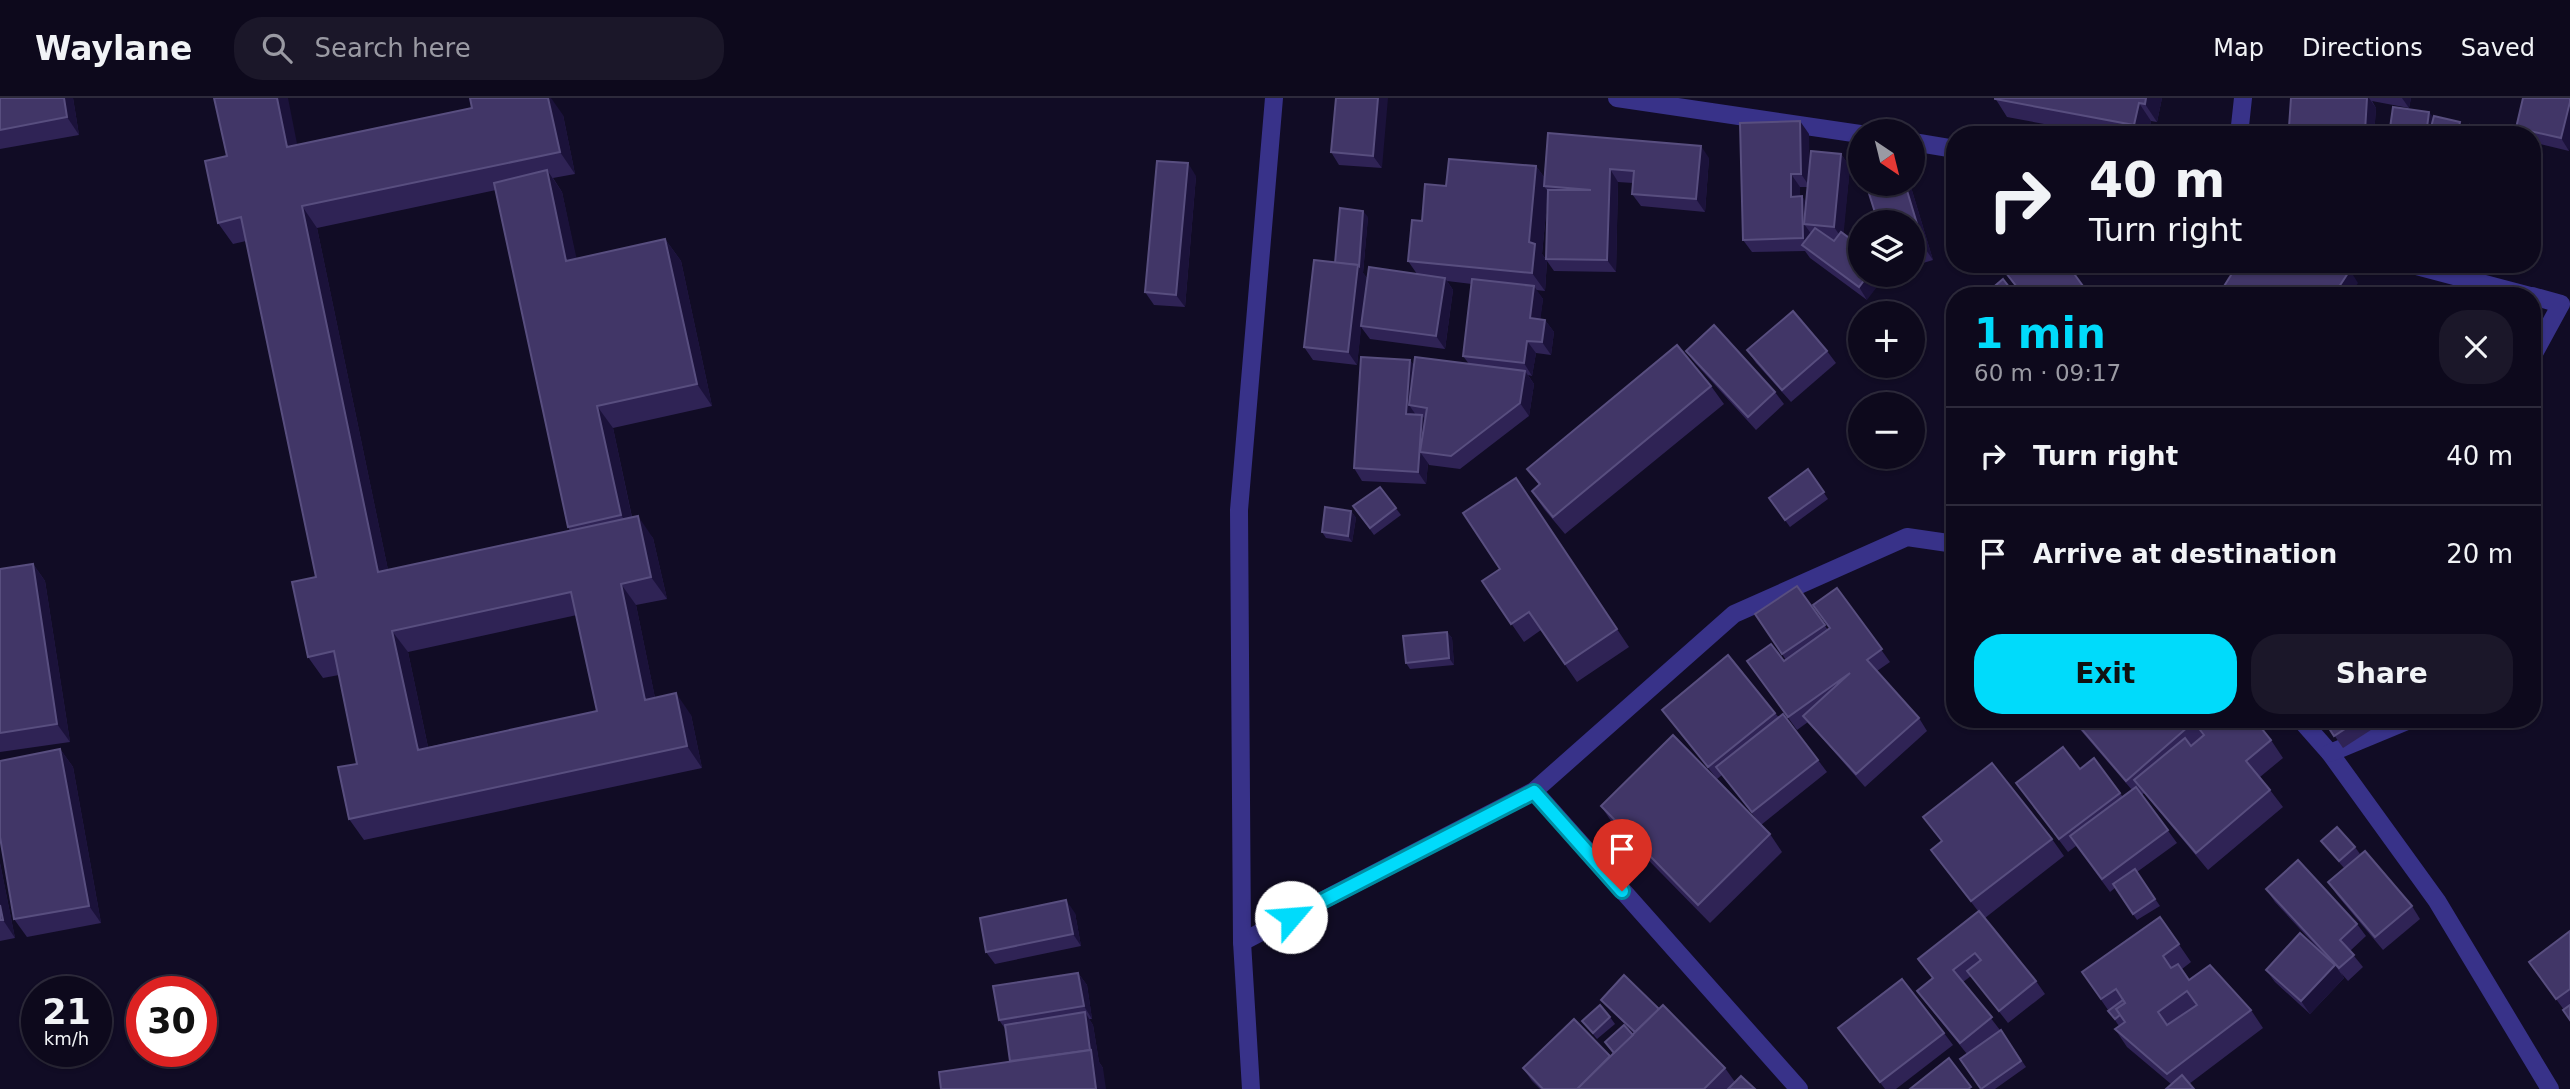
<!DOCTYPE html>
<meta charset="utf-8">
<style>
:root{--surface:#0d091c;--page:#1b1729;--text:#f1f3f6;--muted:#9a9aa3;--line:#2d2a3b;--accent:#00dbfb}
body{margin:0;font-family:"DejaVu Sans",sans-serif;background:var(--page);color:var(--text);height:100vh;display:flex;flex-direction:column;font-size:26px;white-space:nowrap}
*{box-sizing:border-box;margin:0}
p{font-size:23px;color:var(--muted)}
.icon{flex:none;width:38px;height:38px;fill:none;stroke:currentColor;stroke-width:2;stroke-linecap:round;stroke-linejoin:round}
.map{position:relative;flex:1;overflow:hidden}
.details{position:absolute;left:1946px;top:189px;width:595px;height:441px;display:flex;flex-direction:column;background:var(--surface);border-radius:28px;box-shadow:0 2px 5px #0004,0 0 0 2px var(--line)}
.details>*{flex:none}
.guide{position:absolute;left:1946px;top:28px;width:595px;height:147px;border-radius:28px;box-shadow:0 2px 5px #0004,0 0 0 2px var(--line);background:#0d091c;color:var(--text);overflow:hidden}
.needle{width:46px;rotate:145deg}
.buttons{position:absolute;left:1848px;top:21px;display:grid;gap:14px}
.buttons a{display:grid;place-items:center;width:77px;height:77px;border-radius:50%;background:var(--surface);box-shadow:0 2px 5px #0004,0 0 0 2px var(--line);font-size:35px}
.speed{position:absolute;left:21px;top:878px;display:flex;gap:14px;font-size:35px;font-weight:700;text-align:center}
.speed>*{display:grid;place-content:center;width:91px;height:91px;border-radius:50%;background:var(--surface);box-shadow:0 2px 5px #0004,0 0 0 2px var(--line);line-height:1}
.speed small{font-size:18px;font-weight:400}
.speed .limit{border:10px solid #d22;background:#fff;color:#111}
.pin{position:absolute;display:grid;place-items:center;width:60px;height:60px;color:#fff;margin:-72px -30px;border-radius:50% 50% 50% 0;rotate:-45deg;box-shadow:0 0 7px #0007}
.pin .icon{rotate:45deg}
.me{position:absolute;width:77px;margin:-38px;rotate:63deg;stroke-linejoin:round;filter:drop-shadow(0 0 5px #0008)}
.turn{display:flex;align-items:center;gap:24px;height:147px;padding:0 28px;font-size:32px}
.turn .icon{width:91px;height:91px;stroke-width:2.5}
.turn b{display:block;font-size:49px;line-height:60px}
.round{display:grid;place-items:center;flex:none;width:74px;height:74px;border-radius:28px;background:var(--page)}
.headline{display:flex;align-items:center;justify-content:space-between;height:119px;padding:0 28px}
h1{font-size:42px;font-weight:700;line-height:52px;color:var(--accent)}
.action{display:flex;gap:14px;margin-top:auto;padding:14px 28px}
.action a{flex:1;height:80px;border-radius:28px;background:var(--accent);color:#111;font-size:28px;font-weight:700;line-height:80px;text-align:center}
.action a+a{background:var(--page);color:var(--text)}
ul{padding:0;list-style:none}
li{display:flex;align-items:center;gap:21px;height:98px;padding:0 28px;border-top:2px solid var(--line)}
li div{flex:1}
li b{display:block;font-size:26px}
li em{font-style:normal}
header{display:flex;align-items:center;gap:42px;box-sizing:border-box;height:98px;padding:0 35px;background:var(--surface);border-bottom:2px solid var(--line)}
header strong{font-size:33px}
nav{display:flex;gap:38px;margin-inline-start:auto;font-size:24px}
.search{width:490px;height:63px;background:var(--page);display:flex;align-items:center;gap:18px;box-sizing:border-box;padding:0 24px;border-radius:28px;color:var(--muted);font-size:26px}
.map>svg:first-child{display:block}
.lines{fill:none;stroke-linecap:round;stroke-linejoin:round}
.street{stroke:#383289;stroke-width:18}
.wall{fill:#2f2355;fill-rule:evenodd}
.shaded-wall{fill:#1b123a}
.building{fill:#413667;stroke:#584e7f;stroke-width:2;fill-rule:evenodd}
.route-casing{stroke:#008ea3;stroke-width:18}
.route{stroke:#00dbfb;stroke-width:12}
</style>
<header>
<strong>Waylane</strong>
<div class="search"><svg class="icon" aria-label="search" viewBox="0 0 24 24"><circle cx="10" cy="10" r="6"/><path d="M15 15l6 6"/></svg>Search here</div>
<nav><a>Map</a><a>Directions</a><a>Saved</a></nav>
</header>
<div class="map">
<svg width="2570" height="991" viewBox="0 0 2570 991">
<rect width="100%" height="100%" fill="#110c25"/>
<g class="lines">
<!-- street -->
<g class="street">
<polyline points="1617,0 1860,36"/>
<polyline points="2239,37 2243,0"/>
<polyline points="1913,44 1955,51"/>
<polyline points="2409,166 2530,198"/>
<polyline points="2532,198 2561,206 2532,259"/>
<polyline points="2300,621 2330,655 2437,803 2550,991"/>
<polyline points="2330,655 2412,621"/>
<polyline points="1534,693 1799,991"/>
<polyline points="1242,844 1534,693 1734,516 1907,439 1955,446"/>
<polyline points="1251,991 1242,844 1239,412 1274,0"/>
</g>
</g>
<!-- wall -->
<g class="wall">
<polygon points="0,0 73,0 79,37 0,51"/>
<polygon points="1336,0 1382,70 1339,67 1331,54"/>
<polygon points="1995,0 2162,0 2157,24 2151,23 2148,37 2103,37 2007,19"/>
<polygon points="2291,0 2411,0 2409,10 2372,3 2376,10 2374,37 2294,37 2289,29"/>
<polygon points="2570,0 2569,53 2532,44 2532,37 2521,37 2516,30"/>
<path d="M563,17L575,76L553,80L562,94L576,161L665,141L681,163L712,308L613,330L632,419L653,440L667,501L636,507L655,600L691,617L702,670L364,742L349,721L357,666L339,577L323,580L308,559L316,479L246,143L233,146L218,125L227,58L298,47ZM496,92L568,429L570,433L388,472L317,130ZM577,517L597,613L428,649L408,554Z"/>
<path d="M1548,35L1709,60L1705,114L1641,108L1632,96L1633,85L1618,84L1616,174L1554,173L1547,163L1545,193L1536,192L1543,201L1540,221L1545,222L1554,234L1551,257L1536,255L1532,278L1528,277L1534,286L1529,318L1460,371L1429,367L1428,365L1426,386L1362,383L1354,370L1410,262L1414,268L1469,266L1463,258L1472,186L1447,183L1453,192L1445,251L1370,241L1361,229L1357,267L1313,262L1304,249L1335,165L1368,119L1363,175L1367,180L1362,224L1417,176L1408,163L1422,123L1446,88L1536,68L1544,79ZM1548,94L1546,161L1542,156Z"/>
<path d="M1809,36V71L1841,56L1850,69L1843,135L1867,202L1810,160L1805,153L1752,154L1743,142ZM1800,89H1808L1806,104L1800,99Z"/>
<polygon points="1196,78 1185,209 1154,207 1145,194"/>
<polygon points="1866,86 1910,86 1933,162 1913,168 1913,124"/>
<polygon points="1998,166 2067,166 2090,198 2023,198"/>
<polygon points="1747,252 1827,253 1836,265 1791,304 1756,265"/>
<polygon points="1686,253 1775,294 1784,306 1756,332 1695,265"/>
<polygon points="1711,288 1724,306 1565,436 1544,411 1532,393 1539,387 1527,371"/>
<polygon points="1808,371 1828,401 1790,429 1769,400"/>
<polygon points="1380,389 1401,417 1374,437 1353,408"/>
<polygon points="1528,398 1629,549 1577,584 1541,532 1524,544 1482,483 1500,471"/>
<polygon points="1351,413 1356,420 1352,444 1326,440 1322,434"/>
<polygon points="33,466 45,483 70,644 0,654 0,471"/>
<polygon points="1797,488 1828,532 1830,530 1837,490 1890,564 1877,573 1919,620 1927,633 1865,689 1808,624 1797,632 1747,563 1784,563 1786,562 1755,516"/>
<polygon points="1447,534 1452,540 1454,567 1410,571 1406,565"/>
<polygon points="1662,612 1775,615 1818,662 1827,674 1761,727 1722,677 1717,681"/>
<polygon points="2071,621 2105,621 2107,623 2109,621 2254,621 2271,642 2283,660 2260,679 2270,692 2283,709 2208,772 2144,695 2142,697 2177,745 2137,774 2160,808 2137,822 2115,790 2110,794 2076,748 2068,754 2016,685 2080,671 2094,660 2123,699 2132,692"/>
<polygon points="2323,621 2388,621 2343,650"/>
<polygon points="60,651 73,669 101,825 27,839 14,821"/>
<polygon points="1601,708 1770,736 1782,754 1710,825 1613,726"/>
<polygon points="1923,719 2052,741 2064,758 1985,820 2036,883 2045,896 2008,925 1971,878 1963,884 2000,932 1993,938 2001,932 2026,969 1995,991 1981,991 1967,956 1926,905 1917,893 1932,880 1918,861 1978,813 1931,752 1942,744"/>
<polygon points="2321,743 2355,749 2360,756 2344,770"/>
<polygon points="0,765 15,840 0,843"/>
<polygon points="2328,784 2412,808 2420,821 2383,852 2337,797"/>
<polygon points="2266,791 2357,826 2366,838 2350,853 2363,869 2348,883 2341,875 2344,880 2310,916 2275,884 2266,872 2325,858 2275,804"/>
<polygon points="1075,815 1081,848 995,866 986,854"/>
<polygon points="2160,819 2191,864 2182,871 2189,882 2251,912 2263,930 2189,986 2171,986 2127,949 2115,931 2125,924 2119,928 2082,874"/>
<polygon points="2570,833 2570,923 2564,912 2529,864"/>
<polygon points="1078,875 1087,887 1092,921 1089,921 1093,927 1099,964 1103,970 1010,963 1006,932 999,922"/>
<polygon points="1601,902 1725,970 1735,984 1755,991 1540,991 1532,983 1523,970 1610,958 1613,955 1605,944 1633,937 1634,935 1606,908"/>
<polygon points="1610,919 1615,926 1597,941 1582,923"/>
<polygon points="1838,930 1944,935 1953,947 1896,991 1885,991"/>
</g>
<!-- shaded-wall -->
<g class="shaded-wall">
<polygon points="64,0 73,0 79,37 67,19"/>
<polygon points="277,0 288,0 302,71 287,49"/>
<polygon points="548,0 551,0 563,17 575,76 560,54"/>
<polygon points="1378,0 1388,0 1382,70 1373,58"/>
<polygon points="2146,0 2162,0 2157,24 2145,6"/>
<polygon points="2367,0 2369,0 2376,10 2374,37 2367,37 2365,33"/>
<polygon points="2402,0 2411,0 2409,10"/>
<polygon points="2570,4 2570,50 2569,53 2561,40"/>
<polygon points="2139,5 2151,23 2148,37 2141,37 2134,27"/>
<polygon points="2429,14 2434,20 2431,37 2426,37"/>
<polygon points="1800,23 1809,36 1810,89 1801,76"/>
<polygon points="2460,24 2464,31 2463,37 2457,37"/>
<polygon points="1701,48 1709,60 1705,114 1696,101"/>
<polygon points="1841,56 1850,69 1843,142 1834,129"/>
<polygon points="1188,65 1196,78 1185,209 1176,197"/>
<polygon points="1536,68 1549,86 1544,88 1548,94 1542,156 1547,163 1545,193 1532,175 1529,144"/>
<polygon points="1610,71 1618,84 1616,174 1607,162"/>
<polygon points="547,72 562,94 582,185 566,163"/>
<polygon points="1791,76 1800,89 1800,112 1791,99"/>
<polygon points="1905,86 1910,86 1933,162 1924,149"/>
<polygon points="1802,98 1811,111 1804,126 1812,137 1812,152 1803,140"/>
<polygon points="302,108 317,130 393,496 378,474"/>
<polygon points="1363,113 1368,119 1363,175 1367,180 1357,267 1348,254"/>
<polygon points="665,141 681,163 712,308 697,286"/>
<polygon points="2350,172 2358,185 2350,198 2333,198"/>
<polygon points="1868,177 1886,177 1867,202 1859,189"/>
<polygon points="1445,180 1453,192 1445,251 1436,238"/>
<polygon points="1534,188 1543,201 1539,233 1530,220"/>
<polygon points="1545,222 1554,234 1551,257 1542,244"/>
<polygon points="1527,243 1536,255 1532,278 1524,265"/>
<polygon points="1410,262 1419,274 1409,307 1416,317 1406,316"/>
<polygon points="1525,273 1534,286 1529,318 1520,305"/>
<polygon points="597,308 613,330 636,439 621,417"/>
<polygon points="1422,317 1431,330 1420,354 1428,365 1426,386 1418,374"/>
<polygon points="1351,413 1356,420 1352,444 1348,438"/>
<polygon points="638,418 653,440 667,501 651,479"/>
<polygon points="33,466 45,483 70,644 57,626"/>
<polygon points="621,486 636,507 660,624 645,602"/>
<polygon points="392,533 408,554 433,673 418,652"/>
<polygon points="1447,534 1452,540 1454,567 1449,560"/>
<polygon points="676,595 691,617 702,670 687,648"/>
<polygon points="60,651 73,669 101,825 89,808"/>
<polygon points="0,765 15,840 3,822 0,807"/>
<polygon points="1066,802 1075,815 1081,848 1073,836"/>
<polygon points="2335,867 2344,880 2310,916 2301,903"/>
<polygon points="1078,875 1087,887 1092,921 1084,908"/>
<polygon points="1085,914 1093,927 1099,964 1103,970 1106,991 1096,991"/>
</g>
<!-- building -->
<g class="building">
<polygon points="0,0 64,0 67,19 0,32"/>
<path d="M214,0H277L287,49L472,10L470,0H548L560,54L302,108L378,474L638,418L651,479L621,486L645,602L676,595L687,648L349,721L338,669L357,666L334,553L308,559L292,484L316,479L241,119L218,125L205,63L227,58ZM571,494L597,613L418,652L392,533Z"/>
<polygon points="1336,0 1378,0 1373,58 1331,54"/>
<polygon points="1995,0 2146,0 2145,6 2139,5 2134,27 1995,1"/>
<polygon points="2291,0 2367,0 2365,33 2289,29"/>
<polygon points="2523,0 2570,0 2570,4 2561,40 2516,30"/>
<polygon points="2393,9 2429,14 2426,37 2389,37"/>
<polygon points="2434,18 2460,24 2457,37 2429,37"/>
<polygon points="1800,23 1801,76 1791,76 1791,99 1802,98 1803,140 1743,142 1740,25"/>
<polygon points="2470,27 2515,37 2468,37"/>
<polygon points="1548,35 1701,48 1696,101 1632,96 1634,73 1610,71 1607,162 1546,161 1548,92 1591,92 1544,88"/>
<polygon points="1811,53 1841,56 1834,129 1804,126"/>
<polygon points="1449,61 1536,68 1529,144 1535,146 1532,175 1408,163 1412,122 1422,123 1425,86 1446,88"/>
<polygon points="1157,63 1188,65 1176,197 1145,194"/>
<polygon points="547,72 566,163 665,141 697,286 597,308 621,417 568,429 494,85"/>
<polygon points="1866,86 1905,86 1924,149 1913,153 1913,124 1878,124"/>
<polygon points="1340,110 1363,113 1359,168 1358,167 1335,165"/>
<polygon points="1815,130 1834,143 1841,134 1860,148 1860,177 1868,177 1859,189 1802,147"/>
<polygon points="1314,162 1358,167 1348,254 1304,249"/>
<polygon points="1999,166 2067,166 2083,188 2071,198 2024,198"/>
<polygon points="2238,166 2340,166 2350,172 2333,198 2229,198 2221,193"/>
<polygon points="1369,169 1445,180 1436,238 1361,228"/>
<polygon points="1472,181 1534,188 1530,220 1545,222 1542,244 1527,243 1524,265 1463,258"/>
<polygon points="2003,181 2016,198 1983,198"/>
<polygon points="1793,213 1827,253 1782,292 1747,252"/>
<polygon points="1714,227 1775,294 1748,319 1686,253"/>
<polygon points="1677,247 1711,288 1553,419 1532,393 1540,386 1527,371"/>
<polygon points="1361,259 1410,262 1406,316 1422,317 1418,374 1354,370"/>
<polygon points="1415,259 1525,273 1520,305 1451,358 1420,354 1427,310 1409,307"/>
<polygon points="1808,371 1824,394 1785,422 1769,400"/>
<polygon points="1516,380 1617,531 1565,566 1529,514 1511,526 1482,483 1500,471 1463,415"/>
<polygon points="1380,389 1396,410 1370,430 1353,408"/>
<polygon points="1325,409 1351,413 1348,438 1322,434"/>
<polygon points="33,466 57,626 0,635 0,471"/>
<polygon points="1797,488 1825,527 1782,556 1755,516"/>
<polygon points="1837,490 1882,551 1867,562 1919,620 1856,676 1803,618 1850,575 1788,619 1747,563 1771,546 1784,563 1830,530 1813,507"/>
<polygon points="1447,534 1449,560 1406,565 1403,538"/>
<polygon points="1728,557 1775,615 1708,669 1662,612"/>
<polygon points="1783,616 1818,662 1752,714 1716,669"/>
<polygon points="2073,621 2105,621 2107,623 2109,621 2197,621 2126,683"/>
<polygon points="2206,621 2254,621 2271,642 2246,663 2270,692 2196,755 2134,682 2185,640 2191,648 2204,637 2197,628"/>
<polygon points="2323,621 2360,621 2334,638"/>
<polygon points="1673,637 1770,736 1698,807 1601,708"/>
<polygon points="2063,649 2080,671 2094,660 2120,695 2059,741 2016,685"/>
<polygon points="60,651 89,808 14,821 0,739 0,663"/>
<polygon points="1992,665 2052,741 1971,803 1931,752 1942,743 1923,719"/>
<polygon points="2136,689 2168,732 2102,781 2070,738"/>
<polygon points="2337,729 2355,749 2339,763 2321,743"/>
<polygon points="2365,753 2412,808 2375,839 2328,784"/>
<polygon points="2298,762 2357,826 2340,842 2354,857 2339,870 2266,791"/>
<polygon points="2135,771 2155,801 2133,816 2113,786"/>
<polygon points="1066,802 1073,836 986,854 980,820"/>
<polygon points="0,807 3,822 0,822"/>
<polygon points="1979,813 2036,883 1999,913 1967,873 1981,862 1975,855 1953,872 1992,919 1960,945 1917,893 1933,880 1918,861"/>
<path d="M2160,819L2179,846L2163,858L2171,870L2178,866L2189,882L2210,867L2251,912L2167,976L2115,931L2125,924L2116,911L2125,905L2116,891L2101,901L2082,874ZM2187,893L2197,907L2167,927L2158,914Z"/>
<polygon points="2570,833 2570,891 2556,901 2529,864"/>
<polygon points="2300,835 2335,867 2301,903 2266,872"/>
<polygon points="1078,875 1084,908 999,922 993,888"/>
<polygon points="1624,877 1659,911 1635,934 1601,902"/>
<polygon points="1902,881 1944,935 1880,984 1838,930"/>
<polygon points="2123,902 2125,905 2116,911 2120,917 2115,921 2108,913"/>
<polygon points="1600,907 1610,919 1593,935 1582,923"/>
<polygon points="1663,907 1725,970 1704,991 1577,991"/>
<polygon points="2570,907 2570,922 2563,912"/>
<polygon points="1085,914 1090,952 1010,963 1005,927"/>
<polygon points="1574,921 1610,958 1577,991 1543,991 1523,970"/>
<polygon points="1624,927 1633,937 1614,955 1605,944"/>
<polygon points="2001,932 2021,963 1981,991 1960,961"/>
<polygon points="1091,952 1096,991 941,991 939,974"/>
<polygon points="1949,960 1971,989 1968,991 1910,991"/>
<polygon points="2182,977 2194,991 2166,991"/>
<polygon points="1741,978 1755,991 1728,991"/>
</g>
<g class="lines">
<defs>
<polyline id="route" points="1291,819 1534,694 1622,793"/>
</defs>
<!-- route casing -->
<use href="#route" class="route-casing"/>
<!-- route -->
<use href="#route" class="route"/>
</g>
</svg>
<div class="buttons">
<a><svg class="needle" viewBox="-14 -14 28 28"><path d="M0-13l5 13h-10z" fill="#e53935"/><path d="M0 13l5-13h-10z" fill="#9a9aa3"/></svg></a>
<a><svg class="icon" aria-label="layers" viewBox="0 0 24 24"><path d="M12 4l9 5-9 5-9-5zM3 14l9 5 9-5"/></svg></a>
<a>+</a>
<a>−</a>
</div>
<div class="speed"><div>21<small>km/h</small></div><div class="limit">30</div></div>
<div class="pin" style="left:1622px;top:793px;background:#d93025"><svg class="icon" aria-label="arrive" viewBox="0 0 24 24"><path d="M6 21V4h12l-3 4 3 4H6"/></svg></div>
<svg class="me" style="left:1291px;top:819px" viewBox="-20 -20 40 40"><circle r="19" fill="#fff"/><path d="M0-13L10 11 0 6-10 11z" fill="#00dbfb"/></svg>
<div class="guide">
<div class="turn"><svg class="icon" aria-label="right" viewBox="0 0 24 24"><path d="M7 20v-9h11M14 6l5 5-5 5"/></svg><div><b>40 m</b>Turn right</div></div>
</div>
<section class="details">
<div class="headline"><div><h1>1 min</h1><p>60 m · 09:17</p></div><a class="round"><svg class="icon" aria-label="close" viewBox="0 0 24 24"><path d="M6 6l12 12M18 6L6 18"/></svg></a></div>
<ul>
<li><svg class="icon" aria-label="right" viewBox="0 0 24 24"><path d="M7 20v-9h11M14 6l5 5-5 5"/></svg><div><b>Turn right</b></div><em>40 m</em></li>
<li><svg class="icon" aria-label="arrive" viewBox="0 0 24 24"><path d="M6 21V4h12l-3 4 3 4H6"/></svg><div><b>Arrive at destination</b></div><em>20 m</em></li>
</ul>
<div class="action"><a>Exit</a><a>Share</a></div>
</section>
</div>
